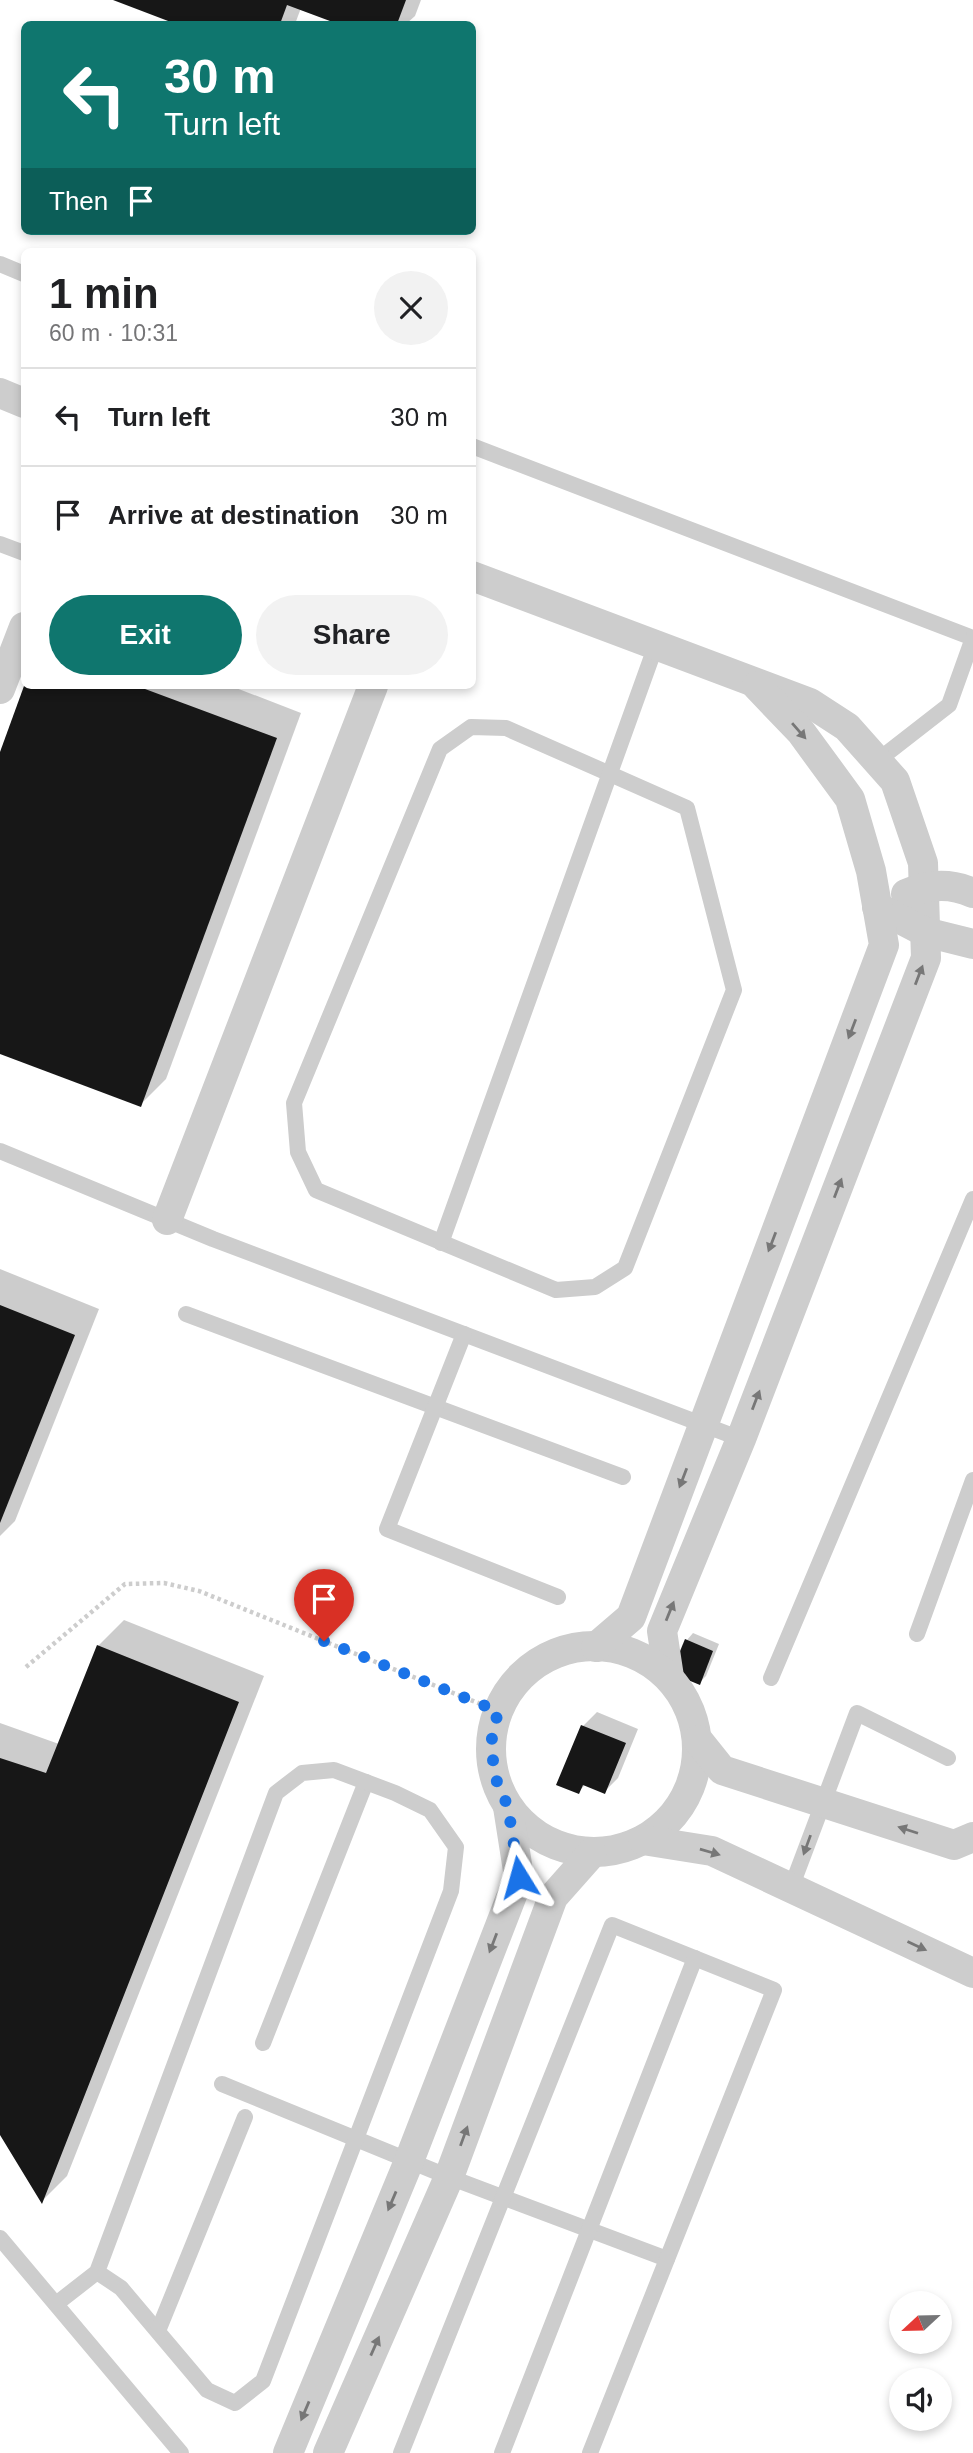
<!DOCTYPE html>
<meta charset="utf-8">
<style>
:root{--surface:#fff;--page:#f2f2f2;--text:#202124;--muted:#757577;--line:#e0e0e0;--accent:#0f766e}
body{margin:0;font-family:Arial,sans-serif;background:var(--page);color:var(--text);height:100vh;display:flex;flex-direction:column;font-size:26px;white-space:nowrap}
*{box-sizing:border-box;margin:0}
p{font-size:23px;color:var(--muted)}
.icon{flex:none;width:38px;height:38px;fill:none;stroke:currentColor;stroke-width:2;stroke-linecap:round;stroke-linejoin:round}
.map{position:relative;flex:1;overflow:hidden}
.panel{position:absolute;left:21px;top:248px;width:455px;height:441px;display:flex;flex-direction:column;background:var(--surface);border-radius:10px;box-shadow:0 4px 10px #0003}
.panel>*{flex:none}
.banner{position:absolute;left:21px;top:21px;width:455px;height:214px;border-radius:10px;box-shadow:0 4px 10px #0003;background:#0f766e;color:#fff;overflow:hidden}
.needle{width:46px;rotate:248deg}
.fabs{position:absolute;left:889px;top:2291px;display:grid;gap:14px}
.fabs a{display:grid;place-items:center;width:63px;height:63px;border-radius:50%;background:var(--surface);box-shadow:0 4px 10px #0003;font-size:35px}
.pin{position:absolute;display:grid;place-items:center;width:60px;height:60px;color:#fff;margin:-72px -30px;border-radius:50% 50% 50% 0;rotate:-45deg;box-shadow:0 0 7px #0007}
.pin .icon{rotate:45deg}
.me{position:absolute;width:77px;margin:-38px;rotate:352deg;stroke-linejoin:round;filter:drop-shadow(0 0 5px #0008)}
.turn{display:flex;align-items:center;gap:24px;height:147px;padding:0 28px;font-size:32px}
.turn .icon{width:91px;height:91px;stroke-width:2.5}
.turn b{display:block;font-size:49px;line-height:60px}
.then{display:flex;align-items:center;height:66px;padding:0 28px;background:#0003;gap:14px;font-size:26px}
.round{display:grid;place-items:center;flex:none;width:74px;height:74px;border-radius:37px;background:var(--page)}
.head{display:flex;align-items:center;justify-content:space-between;height:119px;padding:0 28px}
h1{font-size:42px;font-weight:600;line-height:52px}
.button{display:flex;gap:14px;margin-top:auto;padding:14px 28px}
.button a{flex:1;height:80px;border-radius:42px;background:var(--accent);color:#fff;font-size:28px;font-weight:600;line-height:80px;text-align:center}
.button a+a{background:var(--page);color:var(--text)}
ul{padding:0;list-style:none}
li{display:flex;align-items:center;gap:21px;height:98px;padding:0 28px;border-top:2px solid var(--line)}
li div{flex:1}
li b{display:block;font-size:26px}
li em{font-style:normal}
.map>svg:first-child{display:block}
.shadow{fill:#0003}
.building{fill:#171717}
.lines{fill:none;stroke-linecap:round;stroke-linejoin:round}
.path{stroke:#cdcdcd;stroke-width:4.5;stroke-dasharray:3.5 3.5;stroke-linecap:butt}
.service{stroke:#cdcdcd;stroke-width:16}
.minor{stroke:#cdcdcd;stroke-width:30}
.oneway{fill:#777}
.route{stroke:#1a73e8;stroke-width:12;stroke-dasharray:0 21.6}
</style>
<div class="map">
<svg width="973" height="2453" viewBox="0 0 973 2453">
<rect width="100%" height="100%" fill="#fff"/>
<!-- shadow -->
<g class="shadow">
<polygon points="117,0 421,0 415,16 406,24 343,24 301,8 295,24 181,24"/>
<polygon points="26,686 231,686 301,713 166,1079 140,1105 0,1052 0,757"/>
<polygon points="0,1269 99,1309 15,1521 0,1536"/>
<polygon points="124,1620 264,1676 67,2176 42,2201 0,2131 0,1723 59,1744 98,1646"/>
<polygon points="693,1633 719,1644 706,1676 699,1683 687,1640"/>
<polygon points="597,1712 638,1729 618,1778 604,1792 586,1784 578,1792 559,1784 583,1726"/>
</g>
<!-- building -->
<g class="building">
<polygon points="113,0 406,0 397,24 338,24 287,5 280,24 176,24"/>
<polygon points="24,686 137,686 277,738 141,1107 0,1054 0,752"/>
<polygon points="0,1305 75,1335 0,1523"/>
<polygon points="685,1639 713,1651 700,1685 671,1673"/>
<polygon points="97,1645 239,1702 42,2204 0,2135 0,1758 46,1773"/>
<polygon points="581,1725 626,1743 605,1794 583,1785 579,1794 556,1785"/>
</g>
<g class="lines">
<!-- path -->
<polyline class="path" points="26,1667 125,1584 164,1583 199,1591 498,1711"/>
<!-- service -->
<g class="service">
<polyline points="0,264 24,274"/>
<polyline points="472,446 973,638"/>
<polyline points="0,544 24,553"/>
<polygon points="471,727 506,728 687,808 734,990 625,1268 595,1287 556,1290 316,1190 298,1152 294,1103 440,749"/>
<polyline points="877,761 949,705 973,638"/>
<polyline points="0,1151 213,1239 741,1439"/>
<polyline points="441,1243 656,645"/>
<polyline points="186,1314 623,1477"/>
<polyline points="464,1334 387,1529 558,1597"/>
<polyline points="917,1634 973,1480"/>
<polyline points="771,1678 973,1199"/>
<polyline points="791,1888 857,1713 948,1758"/>
<polyline points="263,2043 366,1782"/>
<polyline points="222,2084 449,2177 667,2259"/>
<polyline points="0,2238 181,2453"/>
<polyline points="56,2304 97,2272 276,1793 302,1773 334,1770 395,1793 430,1810 456,1847 451,1891 263,2381 235,2403 207,2390 121,2288 97,2272"/>
<polyline points="158,2331 245,2117"/>
<polyline points="401,2453 612,1925 774,1990 590,2453"/>
<polyline points="502,2453 695,1958"/>
</g>
<!-- minor -->
<g class="minor">
<polyline points="0,393 24,403"/>
<polyline points="472,576 810,703 847,727 895,781 923,863 926,958 741,1439 662,1631 669,1677"/>
<polyline points="0,689 24,627"/>
<path d="M906,894C928,884 951,883 973,893"/>
<polyline points="877,907 925,932 973,944"/>
<polyline points="167,1220 373,686"/>
<circle cx="594" cy="1749" r="103"/>
<polyline points="596,1647 631,1617 884,945 871,871 850,799 801,732 757,686"/>
<polyline points="698,1740 722,1770 954,1845 973,1837"/>
<polyline points="643,1840 712,1851 973,1973"/>
<polyline points="288,2453 409,2161 519,1877 508,1807"/>
<polyline points="328,2453 449,2177 553,1897 592,1853"/>
</g>
</g>
<!-- one-way arrows -->
<defs><path id="oneway-solid" d="M-6-.8H1V-3.2L6.5 0L1 3.2V.8H-6Z" transform="scale(1.75)"/></defs>
<g class="oneway">
<use href="#oneway-solid" transform="translate(799 731) rotate(49)"/>
<use href="#oneway-solid" transform="translate(919 975) rotate(-69)"/>
<use href="#oneway-solid" transform="translate(852 1029) rotate(111)"/>
<use href="#oneway-solid" transform="translate(838 1188) rotate(-69)"/>
<use href="#oneway-solid" transform="translate(772 1242) rotate(111)"/>
<use href="#oneway-solid" transform="translate(756 1400) rotate(-69)"/>
<use href="#oneway-solid" transform="translate(683 1478) rotate(111)"/>
<use href="#oneway-solid" transform="translate(670 1611) rotate(-68)"/>
<use href="#oneway-solid" transform="translate(908 1830) rotate(-162)"/>
<use href="#oneway-solid" transform="translate(807 1845) rotate(110)"/>
<use href="#oneway-solid" transform="translate(710 1852) rotate(16)"/>
<use href="#oneway-solid" transform="translate(493 1943) rotate(111)"/>
<use href="#oneway-solid" transform="translate(917 1946) rotate(25)"/>
<use href="#oneway-solid" transform="translate(464 2136) rotate(-70)"/>
<use href="#oneway-solid" transform="translate(392 2201) rotate(113)"/>
<use href="#oneway-solid" transform="translate(375 2346) rotate(-66)"/>
<use href="#oneway-solid" transform="translate(305 2411) rotate(113)"/>
</g>
<g class="lines">
<!-- route -->
<polyline class="route" points="324,1641 498,1711 491,1743 495,1777 508,1807 519,1877"/>
</g>
</svg>
<div class="fabs">
<a><svg class="needle" viewBox="-14 -14 28 28"><path d="M0-13l5 13h-10z" fill="#e53935"/><path d="M0 13l5-13h-10z" fill="#757577"/></svg></a>
<a><svg class="icon" aria-label="sound" viewBox="0 0 24 24"><path d="M4 9h4l5-4v14l-5-4H4zM17 9q2 3 0 6"/></svg></a>
</div>
<div class="pin" style="left:324px;top:1641px;background:#d93025"><svg class="icon" aria-label="arrive" viewBox="0 0 24 24"><path d="M6 21V4h12l-3 4 3 4H6"/></svg></div>
<svg class="me" style="left:519px;top:1877px" viewBox="-20 -20 40 40"><path d="M0-17L14 15 0 8-14 15z" fill="#1a73e8" stroke="#fff" stroke-width="4"/></svg>
<div class="banner">
<div class="turn"><svg class="icon" aria-label="left" viewBox="0 0 24 24"><path d="M17 20v-9H6M10 6l-5 5 5 5"/></svg><div><b>30 m</b>Turn left</div></div>
<div class="then">Then<svg class="icon" aria-label="arrive" viewBox="0 0 24 24"><path d="M6 21V4h12l-3 4 3 4H6"/></svg></div>
</div>
<section class="panel">
<div class="head"><div><h1>1 min</h1><p>60 m · 10:31</p></div><a class="round"><svg class="icon" aria-label="close" viewBox="0 0 24 24"><path d="M6 6l12 12M18 6L6 18"/></svg></a></div>
<ul>
<li><svg class="icon" aria-label="left" viewBox="0 0 24 24"><path d="M17 20v-9H6M10 6l-5 5 5 5"/></svg><div><b>Turn left</b></div><em>30 m</em></li>
<li><svg class="icon" aria-label="arrive" viewBox="0 0 24 24"><path d="M6 21V4h12l-3 4 3 4H6"/></svg><div><b>Arrive at destination</b></div><em>30 m</em></li>
</ul>
<div class="button"><a>Exit</a><a>Share</a></div>
</section>
</div>
